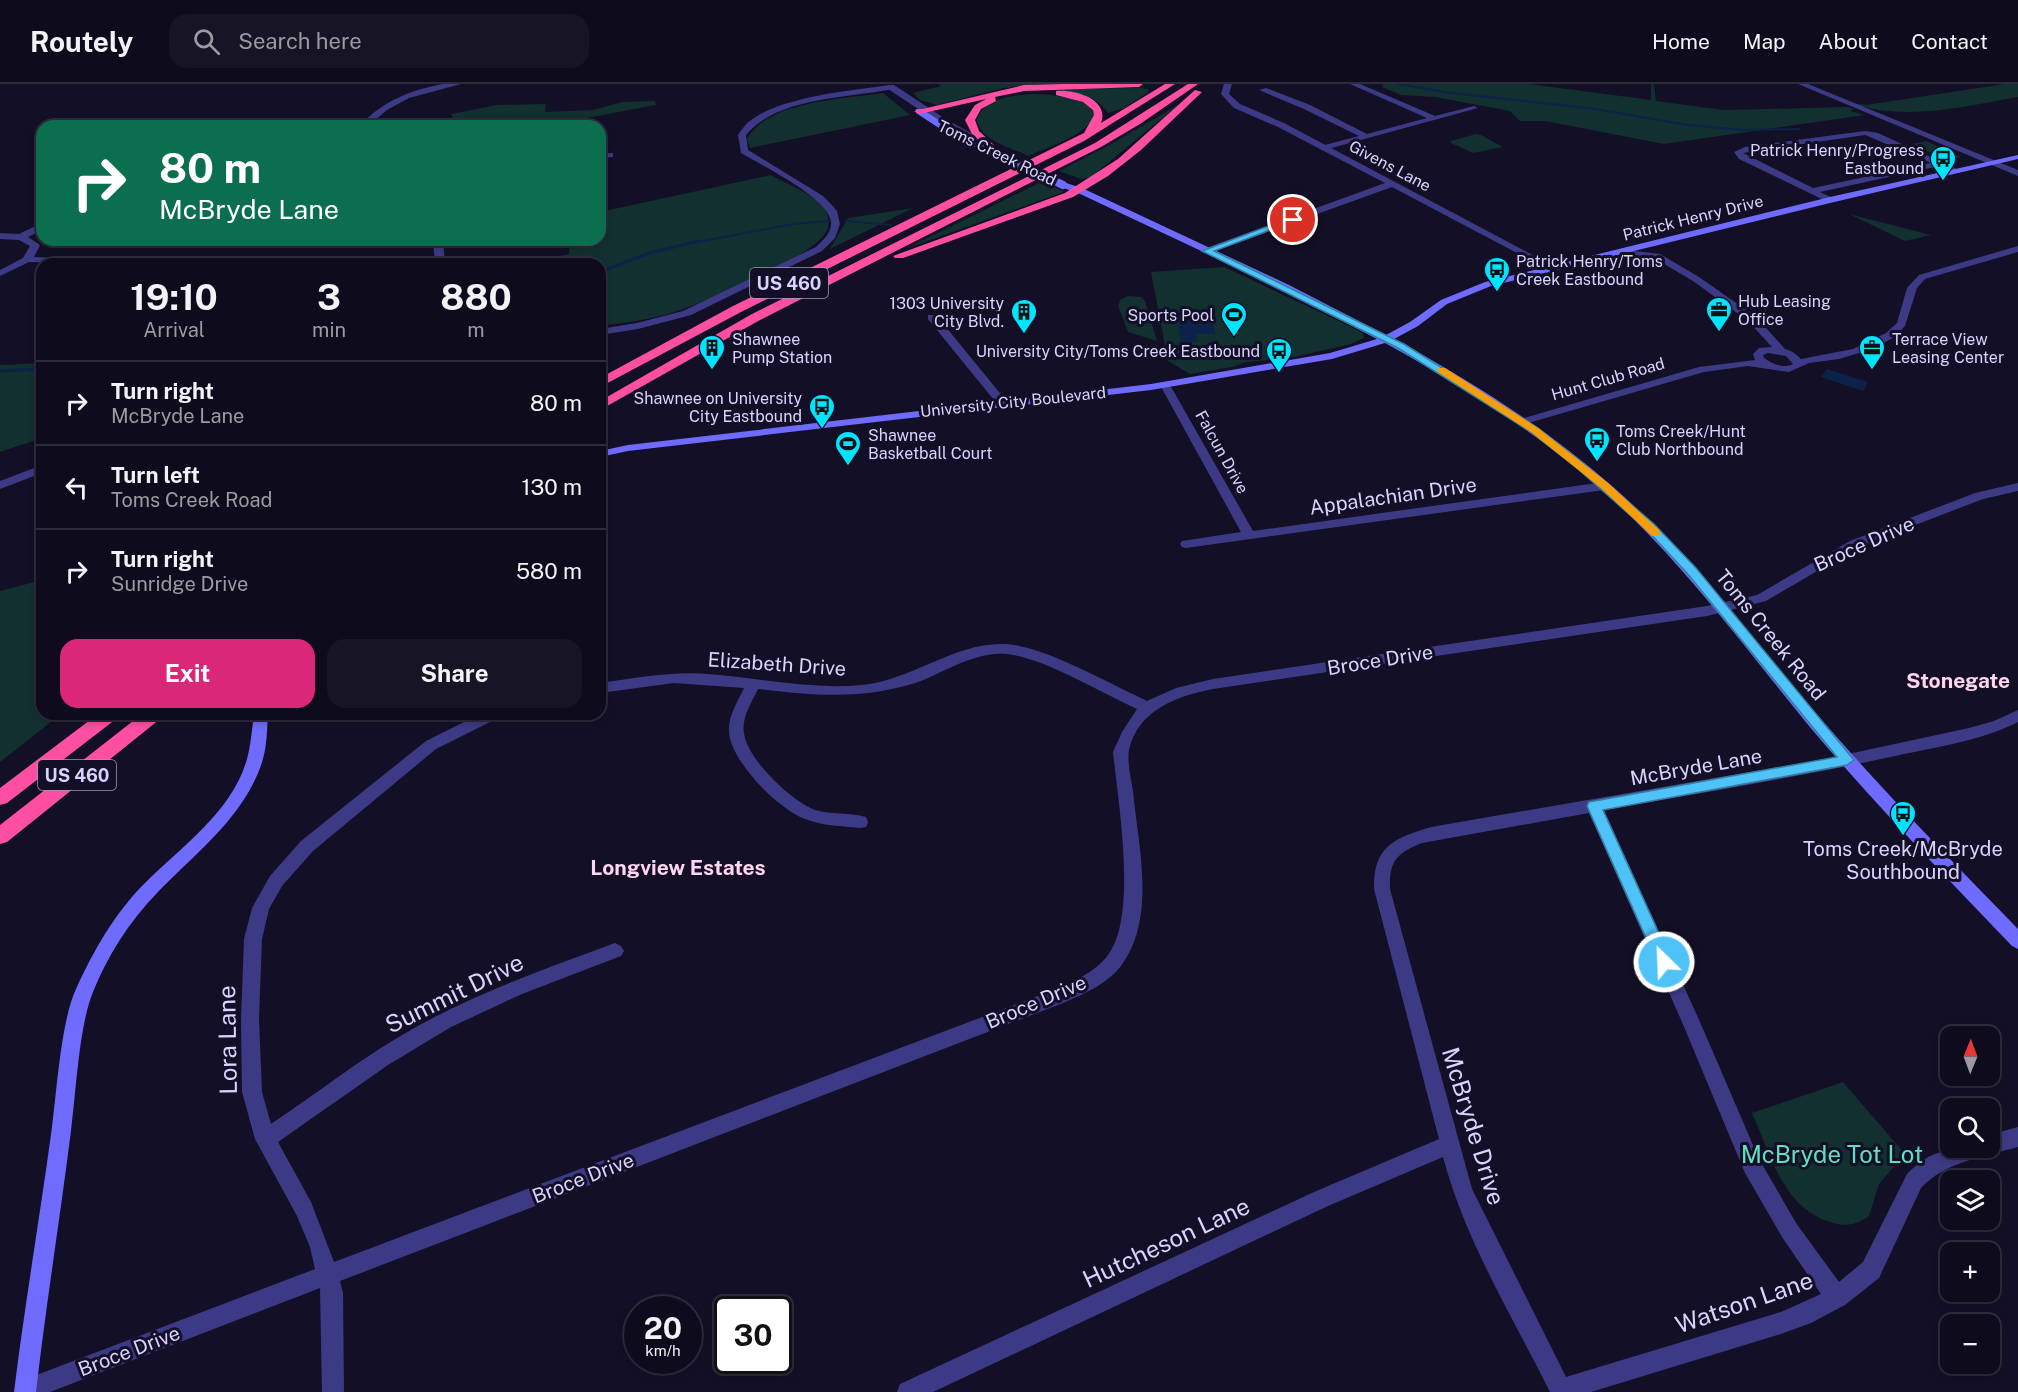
<!DOCTYPE html>
<meta charset="utf-8">
<style>
:root{--surface:#0e0b1c;--page:#171425;--text:#f1f3f6;--muted:#9b9ba3;--line:#2e2b3b;--accent:#db2777}
body{margin:0;font-family:"Public Sans",sans-serif;background:var(--page);color:var(--text);height:100vh;display:flex;flex-direction:column;font-size:22px;white-space:nowrap}
*{box-sizing:border-box;margin:0}
p{font-size:20px;color:var(--muted)}
.icon{flex:none;width:33px;height:33px;fill:none;stroke:currentColor;stroke-width:2;stroke-linecap:round;stroke-linejoin:round}
.map{position:relative;flex:1;overflow:hidden}
.side{position:absolute;left:36px;top:174px;width:570px;height:462px;display:flex;flex-direction:column;background:var(--surface);border-radius:18px;box-shadow:0 3px 9px #0003,0 0 0 2px var(--line)}
.side>*{flex:none}
.guide{position:absolute;left:36px;top:36px;width:570px;height:126px;border-radius:18px;box-shadow:0 3px 9px #0003,0 0 0 2px var(--line);background:#0b6e4f;color:#fff;overflow:hidden}
.needle{width:39px;rotate:1deg}
.buttons{position:absolute;left:1940px;top:942px;display:grid;gap:12px}
.buttons a{display:grid;place-items:center;width:60px;height:60px;border-radius:12px;background:var(--surface);box-shadow:0 3px 9px #0003,0 0 0 2px var(--line);font-size:30px}
.speed{position:absolute;left:624px;top:1212px;display:flex;gap:12px;font-size:30px;font-weight:700;text-align:center}
.speed>*{display:grid;place-content:center;width:78px;height:78px;border-radius:50%;background:var(--surface);box-shadow:0 3px 9px #0003,0 0 0 2px var(--line);line-height:1}
.speed small{font-size:15px;font-weight:400}
.speed .limit{border:3px solid #111;border-radius:9px;background:#fff;color:#111}
.pin{position:absolute;display:grid;place-items:center;width:51px;height:51px;color:#fff;margin:-26px;border:3px solid #fff;border-radius:50%;box-shadow:0 2px 6px #0007}
.me{position:absolute;width:66px;margin:-33px;rotate:336deg;stroke-linejoin:round;filter:drop-shadow(0 0 4px #0008)}
.turn{display:flex;align-items:center;gap:21px;height:126px;padding:0 24px;font-size:27px}
.turn .icon{width:78px;height:78px;stroke-width:2.5}
.turn b{display:block;font-size:42px;line-height:51px}
.eta{display:flex;justify-content:space-evenly;align-items:center;height:102px;text-align:center}
.eta b{font-size:36px;font-weight:700;line-height:42px}
.action{display:flex;gap:12px;margin-top:auto;padding:12px 24px}
.action a{flex:1;height:69px;border-radius:18px;background:var(--accent);color:#fff;font-size:24px;font-weight:700;line-height:69px;text-align:center}
.action a+a{background:var(--page);color:var(--text)}
ul{padding:0;list-style:none}
li{display:flex;align-items:center;gap:18px;height:84px;padding:0 24px;border-top:2px solid var(--line)}
li div{flex:1}
li b{display:block;font-size:22px}
li em{font-style:normal}
header{display:flex;align-items:center;gap:36px;box-sizing:border-box;height:84px;padding:0 30px;background:var(--surface);border-bottom:2px solid var(--line)}
header strong{font-size:28px}
nav{display:flex;gap:33px;margin-inline-start:auto;font-size:21px}
.search{width:420px;height:54px;background:var(--page);display:flex;align-items:center;gap:15px;box-sizing:border-box;padding:0 21px;border-radius:18px;color:var(--muted);font-size:22px}
.map>svg:first-child{display:block}
.green{fill:#12302f}
.water{fill:#0c2248}
.lines{fill:none;stroke-linecap:round;stroke-linejoin:round}
.stream-far1{stroke:#0c2248;stroke-width:2}
.stream{stroke:#0c2248;stroke-width:3}
.minor{fill:#3d3a85;fill-rule:evenodd}
.tertiary{fill:#3d3a85;fill-rule:evenodd}
.secondary{fill:#6f6bff;fill-rule:evenodd}
.motorway{fill:#ff4fa3;fill-rule:evenodd}
.secondary-bridge{stroke:#6f6bff;stroke-width:8}
.route{fill:#4fc3f7;stroke:#337fa1;stroke-width:1.5}
.slow{fill:#f59e0b}
.labels{text-anchor:middle;dominant-baseline:central;stroke-width:6;stroke-linejoin:round;paint-order:stroke}
.far-poi-label{font-size:16px;fill:#d9d4ff;stroke:#130f26;text-anchor:start}
.far-street-label{font-size:16px;fill:#d9d4ff;stroke:#130f26}
.shield{fill:#130f26;stroke:#9e99be;stroke-width:1.5}
.shield-label{font-size:18px;font-weight:bold;fill:#d9d4ff}
.street-label{font-size:20px;fill:#d9d4ff;stroke:#130f26}
.poi-label{font-size:20px;fill:#d9d4ff;stroke:#130f26}
.neighbourhood-label{font-size:21px;font-weight:bold;fill:#ffd6f0;stroke:#130f26}
.near-street-label{font-size:24px;fill:#d9d4ff;stroke:#130f26}
.near-park-label{font-size:24px;fill:#5fe0c0;stroke:#130f26}
</style>
<header>
<strong>Routely</strong>
<div class="search"><svg class="icon" aria-label="search" viewBox="0 0 24 24"><circle cx="10" cy="10" r="6"/><path d="M15 15l6 6"/></svg>Search here</div>
<nav><a>Home</a><a>Map</a><a>About</a><a>Contact</a></nav>
</header>
<div class="map">
<svg width="2018" height="1308" viewBox="0 0 2018 1308">
<rect width="100%" height="100%" fill="#130f26"/>
<!-- green -->
<g class="green">
<polygon points="938,0 1038,0 1004,4 937,21 920,16 913,9 941,2"/>
<polygon points="1379,0 1529,0 1651,16 1651,0 1654,0 1656,17 1724,26 1848,23 1854,25 1850,27 1865,31 1664,60 1545,37 1520,37 1510,27 1435,13 1401,11 1382,3 1384,1"/>
<path d="M2005,0H2018V13C1969,22 1900,38 1852,19L1866,21Z"/>
<path d="M1141,4L1148,5L1149,8L1124,24L1108,29C1096,10 1071,8 1050,5Z"/>
<path d="M883,9L910,31L750,64L747,55C767,17 845,15 883,9Z"/>
<path d="M1033,10C1046,10 1115,15 1088,41C1073,56 1047,63 1029,72C1012,64 980,57 977,36C984,14 1013,11 1033,10Z"/>
<polygon points="655,17 656,21 571,37 558,42 457,42 451,30 497,21 546,20 545,28 593,26 622,18"/>
<polygon points="1178,21 1091,93 1081,95 1059,87 1106,63"/>
<polygon points="1476,50 1481,51 1503,63 1473,69 1451,59 1451,57"/>
<polygon points="1926,57 1961,73 1947,76 1912,60"/>
<path d="M771,91C788,101 819,111 827,130C829,135 829,144 826,148C814,173 697,222 668,230C646,236 623,239 600,242V180H548L556,173L569,170V156H600V128Z"/>
<polygon points="1043,97 1064,108 905,165"/>
<polygon points="913,124 830,165 848,134"/>
<polygon points="1849,130 1931,151 1905,157"/>
<polygon points="1224,183 1345,240 1363,249 1364,254 1351,260 1289,274 1247,278 1232,283 1190,290 1168,277 1151,188"/>
<polygon points="1128,212 1141,213 1145,217 1157,257 1128,248 1118,222 1120,216"/>
<polygon points="42,279 42,354 0,368 0,281"/>
<polygon points="42,496 42,630 61,630 0,678 0,507"/>
<path d="M1843,998L1905,1070L1879,1100L1869,1132C1857,1141 1845,1143 1830,1138C1783,1124 1770,1069 1752,1029Z"/>
</g>
<!-- water -->
<g class="water">
<polygon points="1183,235 1193,235 1194,240 1213,240 1215,250 1197,250 1198,258 1181,258 1178,240 1184,240"/>
<polygon points="1827,285 1868,298 1863,307 1821,293"/>
</g>
<g class="lines">
<!-- stream-far1 -->
<g class="stream-far1">
<polyline points="1398,0 1451,9 1595,25 1688,41 1744,46 1799,45"/>
<polyline points="845,137 891,141"/>
<polyline points="692,159 793,140 829,137"/>
</g>
<!-- stream -->
<g class="stream">
<polyline points="600,188 649,169 699,157"/>
<polyline points="0,287 42,285"/>
</g>
<!-- minor -->
<g class="minor">
<path d="M443,0H461L409,14L387,26L368,42H360C382,17 411,6 443,0Z"/>
<polygon points="1350,0 1360,0 1435,32 1474,22 1478,24 1324,66 1321,66 1321,62 1359,52 1304,25 1259,6 1266,4 1310,21 1367,50 1427,34"/>
<path d="M891,1L894,5C848,14 777,13 746,51L748,66L823,112L830,119L837,127L840,140L835,154L822,167L691,231L638,245L600,251V245L637,239L683,227L816,163C822,157 831,150 831,140C833,116 761,81 741,69L738,51C741,47 745,40 750,37C779,13 853,6 891,1Z"/>
<path d="M1865,47L1878,49L1961,87L1957,89L1939,82L1820,108L1833,114L1834,116L1830,119L1739,75L1734,68L1745,63ZM1865,51L1931,79L1813,104L1743,69Z"/>
<polygon points="613,69 613,73 600,74 600,70"/>
<polygon points="42,139 42,146 28,153 40,161 34,173 121,177 126,180 29,178 0,192 0,186 23,174 30,162 19,156 0,155 0,149 19,150"/>
<polygon points="433,156 443,156 445,180 435,180"/>
<path d="M2018,162V168L1925,195L1917,204L1905,242L1893,254L1869,266L1839,275L1809,279L1789,288L1748,282L1704,288L1525,340H1517L1515,338L1517,336L1699,283L1755,276L1753,270L1759,264L1772,263L1748,237L1693,197L1654,174L1618,169V165L1660,170L1699,193L1756,233L1785,265L1793,268L1801,275L1853,265L1886,249L1897,239L1907,204L1919,191ZM1768,269L1786,272L1793,280C1783,285 1773,280 1764,274L1763,271Z"/>
<polygon points="928,231 936,231 1008,319 1006,321 998,321 928,235"/>
<polygon points="1165,298 1170,301 1253,447 1604,398 1610,402 1604,406 1186,464 1182,463 1180,460 1182,457 1241,448 1160,301"/>
<polygon points="42,381 42,389 0,405 0,397"/>
<path d="M2018,399V407L1983,415L1858,463L1766,517L1707,532L1213,605C1177,612 1138,626 1129,666C1127,678 1131,695 1133,707C1138,762 1157,833 1121,882C1107,900 1084,910 1063,919L340,1197L343,1209L344,1308H322L320,1204L50,1308H15L18,1298L26,1295L315,1185L310,1163L297,1132L255,1055L242,1008L241,935L244,855L252,824L270,792L301,757L426,657L480,630H500L498,634L436,665L313,767L282,802L269,825L262,855L259,935L262,1008L271,1040C319,1008 365,971 416,943C479,908 547,884 615,859L621,862L624,867L621,872L522,910L451,943L388,981L278,1058L311,1118L334,1178L1051,907C1071,898 1095,889 1108,871C1138,832 1118,717 1113,668L1122,648L1137,625C1102,609 1044,574 1007,570C972,567 944,590 912,600C856,616 814,611 758,605C752,618 741,634 744,649C747,675 791,717 815,726C831,731 849,728 866,733L868,738L866,743L860,744C842,742 823,742 805,735C778,725 730,677 729,647C728,632 738,617 744,604L674,599L600,609V599C636,594 672,587 708,590C759,594 811,606 862,601C912,596 955,558 1005,560C1044,562 1110,600 1147,617L1176,604L1213,595L1707,522L1757,511L1850,457L1975,409Z"/>
<path d="M2018,626V638C1981,657 1936,663 1895,672C1799,693 1701,709 1604,726L1700,938L1759,1075L1796,1139L1839,1198L1863,1178L1907,1090C1933,1063 1954,1064 1989,1064V1051L2018,1043V1063C1985,1072 1945,1078 1921,1104L1879,1194L1845,1221L1811,1239L1781,1250L1591,1308H1550C1512,1232 1465,1156 1443,1073L1328,1122L933,1308H897L900,1300L1314,1108L1439,1055L1374,805C1373,762 1395,754 1431,743L1825,675L1969,644L1994,637ZM1589,729L1682,938L1745,1089L1782,1153L1821,1210L1781,1228L1566,1293L1472,1105L1390,805C1389,778 1396,769 1422,759Z"/>
</g>
<!-- tertiary -->
<g class="tertiary">
<polygon points="1224,0 1232,0 1229,10 1240,20 1284,39 1557,184 1549,186 1392,103 1209,169 1203,169 1203,165 1385,99 1278,43 1234,24 1221,10"/>
<polygon points="1798,0 1808,0 2018,86 2018,92"/>
<polygon points="888,1 894,1 944,34 994,62 987,64 938,38 888,5"/>
</g>
<!-- secondary -->
<g class="secondary">
<polygon points="916,25 922,25 957,48 1011,75 1004,77 951,52 916,29"/>
<path d="M2018,71V75L1830,119L1491,202L1447,220L1418,242L1394,255C1471,297 1546,344 1612,402C1690,470 1752,555 1820,634C1883,707 1951,776 2018,845V865L2012,862C1943,790 1873,718 1809,642C1743,561 1681,476 1603,406C1537,349 1462,301 1385,259L1332,275L1151,306L628,367L600,373V367L628,361L1151,300L1330,269L1377,255L1282,205L1076,108L1060,103V99L1063,98L1082,104L1289,201L1386,251L1410,238L1441,216L1485,198L1830,113Z"/>
<path d="M254,630H268C267,644 267,661 263,675C246,732 196,768 157,809C129,838 108,871 93,908C79,942 76,1008 71,1047C60,1134 46,1221 36,1308H14C25,1219 40,1132 52,1043C57,1006 61,937 76,905C94,866 114,830 145,799C182,762 232,728 247,675C251,661 252,644 254,630Z"/>
</g>
<!-- motorway -->
<g class="motorway">
<polygon points="1063,0 1143,0 1139,3 1024,7 995,13 996,17 981,25 975,36 979,47 995,62 990,65 972,50 965,36 975,21 986,15 919,30 914,27 1024,1"/>
<path d="M1165,0H1175L1084,57L741,228L600,303V294L733,222L1084,49L1094,31L1093,26L1083,18L1056,11V7C1074,5 1110,15 1101,39Z"/>
<polygon points="1188,0 1198,0 1140,40 1101,63 760,236 600,326 600,317 752,230 1095,59"/>
<polygon points="1195,6 1202,8 1141,66 1108,92 1073,113 903,174 895,174 893,172 1065,109 1118,75"/>
<polygon points="98,630 119,630 116,635 7,719 0,721 0,704"/>
<polygon points="142,630 163,630 160,635 7,758 0,760 0,741"/>
</g>
<!-- secondary-bridge -->
<polyline class="secondary-bridge" points="1007,75 1063,101"/>
</g>
<!-- route -->
<polygon class="route" points="1290,134 1297,136 1214,167 1404,260 1538,344 1585,381 1654,440 1696,484 1854,676 1847,681 1603,726 1672,878 1670,883 1664,885 1659,883 1587,722 1589,718 1837,673 1687,489 1646,445 1578,385 1531,348 1398,264 1202,167"/>
<!-- slow -->
<polygon class="slow" points="1438,284 1445,284 1538,344 1608,399 1660,447 1660,452 1652,452 1601,404 1531,348 1438,288"/>
<!-- icons -->
<defs>
<symbol id="bus-pin" viewBox="-11 -11 22 30"><path d="M0 17L-7.5 6A9.5 9.5 0 1 1 7.5 6Z" fill="#00e5ff" stroke="#130f26"/><path d="M-5-6H5V4H4V6H2V4H-2V6H-4V4H-5ZM-3.5-4V0h7V-4ZM-3.5 1.2v1.5H-2V1.2ZM2 1.2v1.5H3.5V1.2Z" fill="#111"/></symbol>
<symbol id="office-pin" viewBox="-11 -11 22 30"><path d="M0 17L-7.5 6A9.5 9.5 0 1 1 7.5 6Z" fill="#00e5ff" stroke="#130f26"/><path d="M-6-3h4V-5.5h4V-3h4V5H-6ZM-1-4.5V-3h2v-1.5ZM-6 0V1H6V0Z" fill="#111"/></symbol>
<symbol id="building-pin" viewBox="-11 -11 22 30"><path d="M0 17L-7.5 6A9.5 9.5 0 1 1 7.5 6Z" fill="#00e5ff" stroke="#130f26"/><path d="M-4-6H4V6H1V3H-1V6H-4ZM-2.5-4.3h1.7v1.8h-1.7ZM.8-4.3h1.7v1.8H.8ZM-2.5-1h1.7V.8h-1.7ZM.8-1h1.7V.8H.8Z" fill="#111"/></symbol>
<symbol id="stadium-pin" viewBox="-11 -11 22 30"><path d="M0 17L-7.5 6A9.5 9.5 0 1 1 7.5 6Z" fill="#00e5ff" stroke="#130f26"/><path d="M0-5a6.5 5 0 1 0 0 10a6.5 5 0 1 0 0-10ZM-3.5-1.8h7v3.6h-7Z" fill="#111"/></symbol>
</defs>
<g fill-rule="evenodd">
<use href="#bus-pin" x="1928" y="60" width="30" height="40"/>
<use href="#bus-pin" x="1482" y="171" width="30" height="40"/>
<use href="#office-pin" x="1704" y="211" width="30" height="40"/>
<use href="#building-pin" x="1009" y="213" width="30" height="40"/>
<use href="#stadium-pin" x="1219" y="216" width="30" height="40"/>
<use href="#building-pin" x="697" y="249" width="30" height="40"/>
<use href="#office-pin" x="1857" y="249" width="30" height="40"/>
<use href="#bus-pin" x="1264" y="252" width="30" height="40"/>
<use href="#bus-pin" x="807" y="308" width="30" height="40"/>
<use href="#bus-pin" x="1582" y="341" width="30" height="40"/>
<use href="#stadium-pin" x="833" y="345" width="30" height="40"/>
<use href="#bus-pin" x="1888" y="715" width="30" height="40"/>
</g>
<g class="labels">
<!-- far-poi labels -->
<g class="far-poi-label">
<text x="1924" y="66" text-anchor="end">Patrick Henry/Progress<tspan x="1924" dy="18">Eastbound</tspan></text>
<text x="1516" y="177">Patrick Henry/Toms<tspan x="1516" dy="18">Creek Eastbound</tspan></text>
<text x="1738" y="217">Hub Leasing<tspan x="1738" dy="18">Office</tspan></text>
<text x="1004" y="219" text-anchor="end">1303 University<tspan x="1004" dy="18">City Blvd.</tspan></text>
<text x="1214" y="231" text-anchor="end">Sports Pool</text>
<text x="732" y="255">Shawnee<tspan x="732" dy="18">Pump Station</tspan></text>
<text x="1892" y="255">Terrace View<tspan x="1892" dy="18">Leasing Center</tspan></text>
<text x="1260" y="267" text-anchor="end">University City/Toms Creek Eastbound</text>
<text x="802" y="314" text-anchor="end">Shawnee on University<tspan x="802" dy="18">City Eastbound</tspan></text>
<text x="1616" y="347">Toms Creek/Hunt<tspan x="1616" dy="18">Club Northbound</tspan></text>
<text x="868" y="351">Shawnee<tspan x="868" dy="18">Basketball Court</tspan></text>
</g>
<!-- far-street labels -->
<g class="far-street-label">
<text transform="translate(997 69) rotate(26)">Toms Creek Road</text>
<text transform="translate(1390 82) rotate(28)">Givens Lane</text>
<text transform="translate(1693 134) rotate(-14)">Patrick Henry Drive</text>
<text transform="translate(1608 295) rotate(-16)">Hunt Club Road</text>
<text transform="translate(1013 318) rotate(-6)">University City Boulevard</text>
<text transform="translate(1222 368) rotate(61)">Falcun Drive</text>
</g>
<!-- shield labels -->
<g class="shield">
<rect x="750" y="184" width="78" height="30" rx="4.5"/>
<rect x="38" y="676" width="78" height="30" rx="4.5"/>
</g>
<g class="shield-label">
<text x="789" y="199">US 460</text>
<text x="77" y="691">US 460</text>
</g>
<!-- street labels -->
<g class="street-label">
<text transform="translate(1393 412) rotate(-8)">Appalachian Drive</text>
<text transform="translate(1864 460) rotate(-24)">Broce Drive</text>
<text transform="translate(1771 551) rotate(51)">Toms Creek Road</text>
<text transform="translate(1380 576) rotate(-9)">Broce Drive</text>
<text transform="translate(777 580) rotate(4)">Elizabeth Drive</text>
<text transform="translate(1696 683) rotate(-10)">McBryde Lane</text>
<text transform="translate(1036 918) rotate(-23)">Broce Drive</text>
<text transform="translate(583 1094) rotate(-21)">Broce Drive</text>
<text transform="translate(129 1267) rotate(-21)">Broce Drive</text>
</g>
<!-- poi labels -->
<g class="poi-label">
<text x="1903" y="765">Toms Creek/McBryde<tspan x="1903" dy="23">Southbound</tspan></text>
</g>
<!-- neighbourhood labels -->
<g class="neighbourhood-label">
<text x="1958" y="596">Stonegate</text>
<text x="678" y="783">Longview Estates</text>
</g>
<!-- near-street labels -->
<g class="near-street-label">
<text transform="translate(454 909) rotate(-26)">Summit Drive</text>
<text transform="translate(227 956) rotate(-91)">Lora Lane</text>
<text transform="translate(1474 1042) rotate(73)">McBryde Drive</text>
<text transform="translate(1166 1158) rotate(-25)">Hutcheson Lane</text>
<text transform="translate(1744 1218) rotate(-19)">Watson Lane</text>
</g>
<!-- near-park labels -->
<g class="near-park-label">
<text x="1832" y="1070">McBryde Tot Lot</text>
</g>
</g>
</svg>
<div class="buttons">
<a><svg class="needle" viewBox="-14 -14 28 28"><path d="M0-13l5 13h-10z" fill="#e53935"/><path d="M0 13l5-13h-10z" fill="#9b9ba3"/></svg></a>
<a><svg class="icon" aria-label="search" viewBox="0 0 24 24"><circle cx="10" cy="10" r="6"/><path d="M15 15l6 6"/></svg></a>
<a><svg class="icon" aria-label="layers" viewBox="0 0 24 24"><path d="M12 4l9 5-9 5-9-5zM3 14l9 5 9-5"/></svg></a>
<a>+</a>
<a>−</a>
</div>
<div class="speed"><div>20<small>km/h</small></div><div class="limit">30</div></div>
<div class="pin" style="left:1293px;top:136px;background:#d93025"><svg class="icon" aria-label="arrive" viewBox="0 0 24 24"><path d="M6 21V4h12l-3 4 3 4H6"/></svg></div>
<svg class="me" style="left:1664px;top:878px" viewBox="-20 -20 40 40"><circle r="17" fill="#4fc3f7" stroke="#fff" stroke-width="3"/><path d="M0-11L8 9 0 5-8 9z" fill="#fff"/></svg>
<div class="guide">
<div class="turn"><svg class="icon" aria-label="right" viewBox="0 0 24 24"><path d="M7 20v-9h11M14 6l5 5-5 5"/></svg><div><b>80 m</b>McBryde Lane</div></div>
</div>
<section class="side">
<div class="eta">
<div><b>19:10</b><p>Arrival</p></div>
<div><b>3</b><p>min</p></div>
<div><b>880</b><p>m</p></div>
</div>
<ul>
<li><svg class="icon" aria-label="right" viewBox="0 0 24 24"><path d="M7 20v-9h11M14 6l5 5-5 5"/></svg><div><b>Turn right</b><p>McBryde Lane</p></div><em>80 m</em></li>
<li><svg class="icon" aria-label="left" viewBox="0 0 24 24"><path d="M17 20v-9H6M10 6l-5 5 5 5"/></svg><div><b>Turn left</b><p>Toms Creek Road</p></div><em>130 m</em></li>
<li><svg class="icon" aria-label="right" viewBox="0 0 24 24"><path d="M7 20v-9h11M14 6l5 5-5 5"/></svg><div><b>Turn right</b><p>Sunridge Drive</p></div><em>580 m</em></li>
</ul>
<div class="action"><a>Exit</a><a>Share</a></div>
</section>
</div>
